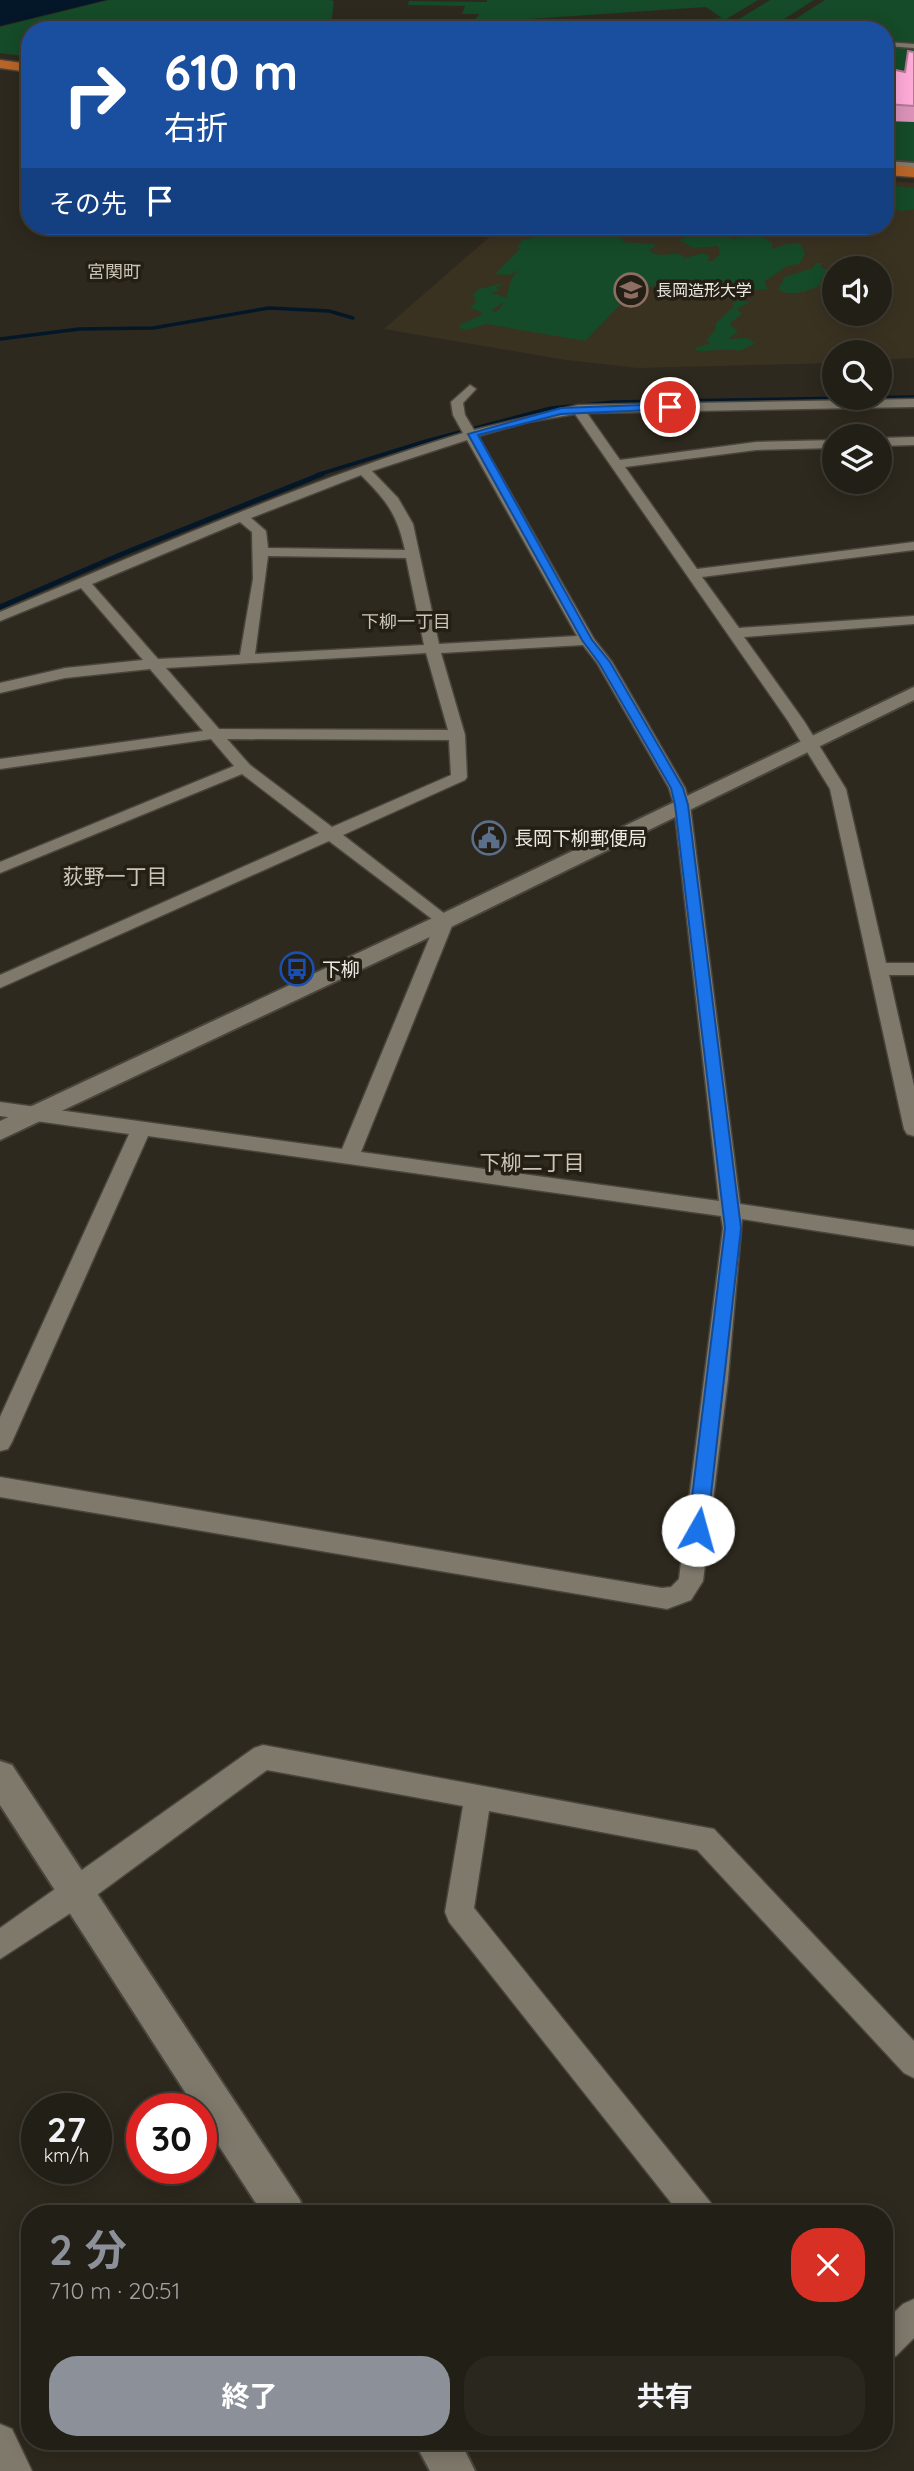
<!DOCTYPE html>
<html lang="ja">
<meta charset="utf-8">
<style>
:root{--surface:#221f16;--page:#2a271f;--text:#f1f3f6;--muted:#a2a2a1;--line:#3f3d35;--accent:#8c9099}
body{margin:0;font-family:Quicksand,"Noto Sans JP",sans-serif;background:var(--page);color:var(--text);height:100vh;display:flex;flex-direction:column;font-size:26px;white-space:nowrap}
*{box-sizing:border-box;margin:0}
p{font-size:23px;color:var(--muted)}
.icon{flex:none;width:38px;height:38px;fill:none;stroke:currentColor;stroke-width:2;stroke-linecap:round;stroke-linejoin:round}
.map{position:relative;flex:1;overflow:hidden}
.drawer{position:absolute;left:21px;top:2205px;width:872px;height:245px;display:flex;flex-direction:column;background:var(--surface);border-radius:28px;box-shadow:0 4px 18px #0003,0 0 0 2px var(--line)}
.drawer>*{flex:none}
.hud{position:absolute;left:21px;top:21px;width:873px;height:214px;border-radius:28px;box-shadow:0 4px 18px #0003,0 0 0 2px var(--line);background:#1a4fa0;color:#fff;overflow:hidden}
.controls{position:absolute;left:822px;top:256px;display:grid;gap:14px}
.controls a{display:grid;place-items:center;width:70px;height:70px;border-radius:50%;background:var(--surface);box-shadow:0 4px 18px #0003,0 0 0 2px var(--line);font-size:35px}
.speed{position:absolute;left:21px;top:2093px;display:flex;gap:14px;font-size:35px;font-weight:700;text-align:center}
.speed>*{display:grid;place-content:center;width:91px;height:91px;border-radius:50%;background:var(--surface);box-shadow:0 4px 18px #0003,0 0 0 2px var(--line);line-height:1}
.speed small{font-size:18px;font-weight:400}
.speed .limit{border:10px solid #d22;background:#fff;color:#111}
.pin{position:absolute;display:grid;place-items:center;width:60px;height:60px;color:#fff;margin:-30px;border:4px solid #fff;border-radius:50%;box-shadow:0 2px 7px #0007}
.me{position:absolute;width:77px;margin:-38px;rotate:7deg;stroke-linejoin:round;filter:drop-shadow(0 0 5px #0008)}
.turn{display:flex;align-items:center;gap:24px;height:147px;padding:0 28px;font-size:32px}
.turn .icon{width:91px;height:91px;stroke-width:2.5}
.turn b{display:block;font-size:49px;line-height:60px}
.then{display:flex;align-items:center;height:66px;padding:0 28px;background:#0003;gap:14px;font-size:26px}
.round{display:grid;place-items:center;flex:none;width:74px;height:74px;border-radius:28px;background:var(--page)}
.headline{display:flex;align-items:center;justify-content:space-between;height:119px;padding:0 28px}
h1{font-size:42px;font-weight:700;line-height:52px;color:var(--accent)}
.button{display:flex;gap:14px;margin-top:auto;padding:14px 28px}
.button a{flex:1;height:80px;border-radius:28px;background:var(--accent);color:#fff;font-size:28px;font-weight:700;line-height:80px;text-align:center}
.button a+a{background:var(--page);color:var(--text)}
.map>svg:first-child{display:block}
.built{fill:#3a3221;fill-rule:evenodd}
.green{fill:#154b28}
.water{fill:#041729}
.lines{fill:none;stroke-linecap:round;stroke-linejoin:round}
.stream-far1{stroke:#041729;stroke-width:3.5}
.stream{stroke:#041729;stroke-width:5}
.pedestrian-casing{stroke:#49453c;stroke-width:3}
.minor-casing{stroke:#49453c;stroke-width:3}
.tertiary-casing{stroke:#49453c;stroke-width:4}
.trunk-casing{stroke:#49453c;stroke-width:3}
.pedestrian{fill:#7f796c;fill-rule:evenodd}
.minor{fill:#7f796c;fill-rule:evenodd}
.tertiary{fill:#7f796c;fill-rule:evenodd}
.trunk{fill:#b86527;fill-rule:evenodd}
.wall{fill:#da92b8}
.building{fill:#fdaad6;stroke:#b17796;stroke-width:2}
.route{fill:#1a73e8;stroke:#114b97;stroke-width:2}
.labels{text-anchor:middle;dominant-baseline:central;stroke-width:7;stroke-linejoin:round;paint-order:stroke}
.far-poi-label{font-size:16px;fill:#ece9e2;stroke:#241f15;text-anchor:start}
.far-neighbourhood-label{font-size:18px;fill:#cbc4b7;stroke:#241f15}
.poi-label{font-size:19px;fill:#ece9e2;stroke:#241f15;text-anchor:start}
.neighbourhood-label{font-size:21px;fill:#cbc4b7;stroke:#241f15}
</style>
<div class="map">
<svg width="914" height="2471" viewBox="0 0 914 2471">
<rect width="100%" height="100%" fill="#2e291e"/>
<!-- built -->
<path class="built" d="M886,181L914,183V358L880,360V352H835V363L638,368L566,360L384,329L502,226H886ZM835,268H880V313H835Z"/>
<!-- green -->
<g class="green">
<polygon points="109,0 331,0 334,1 331,25 334,26 331,30 30,30 30,57 0,53 0,27"/>
<polygon points="487,0 758,0 708,30 698,30 695,21 722,18 706,7 529,19 530,30 405,30 398,21 409,20 414,24 475,20 479,14 462,14 465,6 408,5 409,1 487,2"/>
<polygon points="770,0 814,0 767,30 721,30"/>
<polygon points="825,0 914,0 914,161 886,159 886,30 778,30"/>
<polygon points="886,185 914,188 914,209 903,211 886,208"/>
<path d="M560,226H608L623,240L621,242L653,244L656,246L649,250C659,260 672,250 684,256L683,259L702,253L710,256L707,261H713L720,254L718,246L694,248L679,240C694,234 720,225 732,239L759,235L772,243V249L787,244L800,243L805,254L799,264L787,266L764,282L768,289L756,290L737,300C722,296 709,297 693,295L688,287L666,283L649,287L639,285L585,341L486,324L467,330L459,328L460,325L481,315V312L470,308L476,302L473,294L479,289L504,283L496,288L501,290L490,293L505,297L506,301L491,310L496,312C514,296 503,284 519,270L509,275L495,274L520,249L517,246L523,240L531,238L532,233L551,230L553,232L550,234L568,237L566,231L560,229Z"/>
<path d="M816,263H823L820,267L828,270V274L820,281L823,284C808,291 795,297 778,290L785,277L813,268Z"/>
<path d="M739,300L750,302L737,309L742,314L729,324L738,331L729,339L747,338L755,344L739,351C725,347 709,353 695,350L697,347L709,344V341L706,340L716,329V323L733,307V303Z"/>
</g>
<!-- water -->
<polygon class="water" points="0,0 106,0 0,26"/>
<g class="lines">
<!-- stream-far1 -->
<g class="stream-far1">
<polyline points="0,339 79,329 153,328 269,308 329,311 353,318"/>
<polyline points="317,475 426,441 551,408 614,402 914,397"/>
</g>
<!-- stream -->
<polyline class="stream" points="0,607 122,554 322,474"/>
<defs>
<polygon id="pedestrian" points="886,42 914,44 914,48 886,46"/>
<g id="minor">
<path d="M470,385L476,389L463,403L465,415L474,430L578,405L914,399V407L587,413L620,460L756,442L835,440V448L756,450L625,467L697,569L914,542V550L702,577L739,628L914,616V624L744,637L804,721L846,789L886,963H914V975H889L914,1086V1136L907,1134L904,1129L830,789L788,721L575,414L528,422L478,436L594,639L612,662L685,788L690,805L740,1204L914,1230V1246L742,1219L728,1379L703,1581L691,1600L667,1609L0,1497V1477L662,1588L671,1587L679,1579L723,1228L721,1216L148,1136L12,1442L8,1449L0,1451V1417L129,1134L0,1116V1102L342,1149L436,922L329,841L0,988V975L319,833L242,774L0,873V862L234,766L211,739L0,769V759L203,731L150,669L65,678L0,693V683L65,668L143,660L81,588L0,621V612C153,548 304,481 463,433L453,415L451,402ZM467,440L577,636L439,644L413,524L398,498L372,471ZM361,475C387,501 397,514 405,550L268,548L266,531L251,518ZM240,522L252,532L253,579L240,655L158,659L92,584ZM268,556L406,558L424,645L255,654ZM583,645L597,663L669,788L674,805L719,1201L361,1152L454,921L343,835L465,780L467,777L465,735L441,653ZM426,653L448,730L219,729L166,668ZM227,739L449,740L451,775L332,827L250,765Z"/>
<polygon points="914,437 914,445 880,446 880,438"/>
<polygon points="263,1745 714,1829 914,2041 914,2078 904,2073 697,1850 489,1811 474,1908 711,2203 716,2214 680,2214 449,1922 445,1912 463,1806 267,1770 86,1903 0,1959 0,1928 254,1748"/>
<polygon points="914,2299 914,2338 896,2356 884,2360 884,2322 903,2304"/>
<polygon points="0,2424 12,2429 32,2471 0,2471"/>
</g>
<g id="tertiary">
<polygon points="886,161 914,163 914,171 886,169"/>
<polygon points="914,687 914,700 453,926 0,1140 0,1121 437,916"/>
<polygon points="0,1761 12,1765 300,2200 305,2214 263,2214 201,2118 201,2109 196,2109 0,1805"/>
<polygon points="414,2441 460,2441 475,2471 430,2471"/>
</g>
<g id="trunk">
<polygon points="0,60 30,64 30,72 0,68"/>
<polygon points="886,165 914,167 914,177 886,175"/>
</g>
</defs>
<!-- pedestrian casing -->
<use href="#pedestrian" class="pedestrian-casing"/>
<!-- minor casing -->
<use href="#minor" class="minor-casing"/>
<!-- tertiary casing -->
<use href="#tertiary" class="tertiary-casing"/>
<!-- trunk casing -->
<use href="#trunk" class="trunk-casing"/>
<!-- pedestrian -->
<use href="#pedestrian" class="pedestrian"/>
<!-- minor -->
<use href="#minor" class="minor"/>
<!-- tertiary -->
<use href="#tertiary" class="tertiary"/>
<!-- trunk -->
<use href="#trunk" class="trunk"/>
</g>
<!-- wall -->
<polygon class="wall" points="914,52 914,122 886,121 886,68 905,72"/>
<!-- building -->
<polygon class="building" points="908,51 914,52 914,106 886,104 886,68 905,72"/>
<!-- route -->
<polygon class="route" points="670,404 673,405 673,409 561,414 478,435 592,640 610,662 683,788 688,805 741,1228 707,1530 704,1536 698,1538 691,1536 688,1530 725,1228 675,805 671,788 599,663 582,640 468,434 561,408"/>
<!-- icons -->
<defs>
<symbol id="university-ring" viewBox="-11 -11 22 22"><circle r="9.5" fill="#241f15" stroke="#8d6e63" stroke-width="1.5"/><path d="M0-5L7-2L0 1L-7-2ZM-4 1L0 2.5L4 1V4Q0 6-4 4Z" fill="#8d6e63"/></symbol>
<symbol id="civic-ring" viewBox="-11 -11 22 22"><circle r="9.5" fill="#241f15" stroke="#5c6f8a" stroke-width="1.5"/><path d="M-.6-6.5H3V-4.5H.6V-3L4-1V1h2V6H-6V1h2V-1L-.6-3ZM-1.2 2.5V6h2.4V2.5Z" fill="#5c6f8a"/></symbol>
<symbol id="bus-ring" viewBox="-11 -11 22 22"><circle r="9.5" fill="#241f15" stroke="#1a4fb4" stroke-width="1.5"/><path d="M-5-6H5V4H4V6H2V4H-2V6H-4V4H-5ZM-3.5-4V0h7V-4ZM-3.5 1.2v1.5H-2V1.2ZM2 1.2v1.5H3.5V1.2Z" fill="#1a4fb4"/></symbol>
</defs>
<g fill-rule="evenodd">
<use href="#university-ring" x="612" y="271" width="38" height="38"/>
<use href="#civic-ring" x="470" y="819" width="38" height="38"/>
<use href="#bus-ring" x="278" y="950" width="38" height="38"/>
</g>
<g class="labels">
<!-- far-poi labels -->
<g class="far-poi-label">
<text x="656" y="290">長岡造形大学</text>
</g>
<!-- far-neighbourhood labels -->
<g class="far-neighbourhood-label">
<text x="114" y="271">宮関町</text>
<text x="406" y="621">下柳一丁目</text>
</g>
<!-- poi labels -->
<g class="poi-label">
<text x="514" y="838">長岡下柳郵便局</text>
<text x="322" y="969">下柳</text>
</g>
<!-- neighbourhood labels -->
<g class="neighbourhood-label">
<text x="115" y="876">荻野一丁目</text>
<text x="532" y="1162">下柳二丁目</text>
</g>
</g>
</svg>
<div class="controls">
<a><svg class="icon" aria-label="sound" viewBox="0 0 24 24"><path d="M4 9h4l5-4v14l-5-4H4zM17 9q2 3 0 6"/></svg></a>
<a><svg class="icon" aria-label="search" viewBox="0 0 24 24"><circle cx="10" cy="10" r="6"/><path d="M15 15l6 6"/></svg></a>
<a><svg class="icon" aria-label="layers" viewBox="0 0 24 24"><path d="M12 4l9 5-9 5-9-5zM3 14l9 5 9-5"/></svg></a>
</div>
<div class="speed"><div>27<small>km/h</small></div><div class="limit">30</div></div>
<div class="pin" style="left:670px;top:407px;background:#d93025"><svg class="icon" aria-label="arrive" viewBox="0 0 24 24"><path d="M6 21V4h12l-3 4 3 4H6"/></svg></div>
<svg class="me" style="left:698px;top:1530px" viewBox="-20 -20 40 40"><circle r="19" fill="#fff"/><path d="M0-13L10 11 0 6-10 11z" fill="#1a73e8"/></svg>
<div class="hud">
<div class="turn"><svg class="icon" aria-label="right" viewBox="0 0 24 24"><path d="M7 20v-9h11M14 6l5 5-5 5"/></svg><div><b>610 m</b>右折</div></div>
<div class="then">その先<svg class="icon" aria-label="arrive" viewBox="0 0 24 24"><path d="M6 21V4h12l-3 4 3 4H6"/></svg></div>
</div>
<section class="drawer">
<div class="headline"><div><h1>2 分</h1><p>710 m · 20:51</p></div><a class="round" style="background:#d93025;color:#fff"><svg class="icon" aria-label="close" viewBox="0 0 24 24"><path d="M6 6l12 12M18 6L6 18"/></svg></a></div>
<div class="button"><a>終了</a><a>共有</a></div>
</section>
</div>
